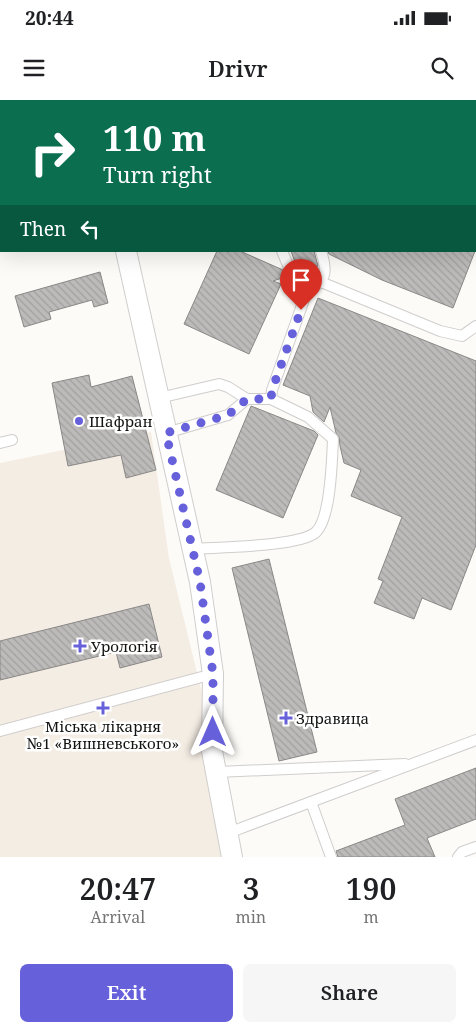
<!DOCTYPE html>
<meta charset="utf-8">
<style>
:root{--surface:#fff;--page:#f6f6f6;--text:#202124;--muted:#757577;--accent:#6660da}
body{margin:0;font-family:"Noto Serif",serif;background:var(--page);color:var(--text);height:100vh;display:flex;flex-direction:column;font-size:19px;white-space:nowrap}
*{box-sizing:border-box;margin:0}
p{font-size:16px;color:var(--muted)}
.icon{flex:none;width:28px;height:28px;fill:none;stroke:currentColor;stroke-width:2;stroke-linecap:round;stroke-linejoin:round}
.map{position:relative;height:757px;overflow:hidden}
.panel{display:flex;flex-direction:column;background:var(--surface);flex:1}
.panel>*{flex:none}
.guide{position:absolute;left:0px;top:0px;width:476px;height:152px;box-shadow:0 5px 20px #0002;background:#0b6e4f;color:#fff;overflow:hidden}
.pin{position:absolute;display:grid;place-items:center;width:42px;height:42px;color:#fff;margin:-51px -21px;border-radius:50% 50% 50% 0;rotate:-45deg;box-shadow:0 0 5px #0007}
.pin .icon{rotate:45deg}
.me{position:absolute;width:55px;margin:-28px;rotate:0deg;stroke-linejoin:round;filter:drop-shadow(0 0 4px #0008)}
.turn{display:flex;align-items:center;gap:18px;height:105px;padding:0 20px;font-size:22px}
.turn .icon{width:65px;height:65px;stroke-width:2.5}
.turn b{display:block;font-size:35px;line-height:42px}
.then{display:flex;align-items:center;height:48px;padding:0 20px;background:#0003;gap:10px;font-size:19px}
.eta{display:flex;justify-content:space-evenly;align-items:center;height:85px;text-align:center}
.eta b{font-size:30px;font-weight:600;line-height:35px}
.primary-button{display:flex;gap:10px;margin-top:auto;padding:10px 20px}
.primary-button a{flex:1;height:58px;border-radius:8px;background:var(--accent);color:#fff;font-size:20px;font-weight:600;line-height:58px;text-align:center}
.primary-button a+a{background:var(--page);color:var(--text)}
.status{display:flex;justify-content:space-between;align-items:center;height:35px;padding:0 25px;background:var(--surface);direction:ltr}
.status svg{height:14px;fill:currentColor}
header{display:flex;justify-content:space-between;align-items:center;height:65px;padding:0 20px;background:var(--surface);font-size:22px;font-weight:600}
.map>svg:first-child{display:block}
.built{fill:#f4ede4}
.building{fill:url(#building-back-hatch);stroke:#8a8886}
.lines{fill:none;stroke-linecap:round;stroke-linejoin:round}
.service-casing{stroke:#d0cecc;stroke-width:12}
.minor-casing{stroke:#d0cecc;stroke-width:22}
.secondary-casing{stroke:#d0cecc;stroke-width:30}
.service{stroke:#fff;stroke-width:10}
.minor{stroke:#fff;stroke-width:20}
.secondary{stroke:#fff;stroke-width:28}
.route{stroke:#6660da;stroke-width:9;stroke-dasharray:0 16.2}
.poi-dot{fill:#6660da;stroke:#fff;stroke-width:2}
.labels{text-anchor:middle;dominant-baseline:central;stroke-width:5;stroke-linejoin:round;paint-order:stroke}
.poi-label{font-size:15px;fill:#131312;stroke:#fff;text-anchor:start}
</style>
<div class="status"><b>20:44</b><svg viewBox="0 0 49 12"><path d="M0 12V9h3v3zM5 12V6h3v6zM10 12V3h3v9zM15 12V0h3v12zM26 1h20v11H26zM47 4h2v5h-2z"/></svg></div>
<header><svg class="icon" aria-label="menu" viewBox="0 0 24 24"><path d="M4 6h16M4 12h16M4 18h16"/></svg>Drivr<svg class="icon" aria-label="search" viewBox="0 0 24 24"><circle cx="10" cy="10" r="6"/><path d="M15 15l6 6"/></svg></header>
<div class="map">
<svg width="476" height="757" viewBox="0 0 476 757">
<defs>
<pattern id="building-back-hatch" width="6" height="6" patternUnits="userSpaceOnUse" patternTransform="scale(1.25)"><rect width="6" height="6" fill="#bdbbb9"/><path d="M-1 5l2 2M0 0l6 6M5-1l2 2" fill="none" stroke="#a2a09e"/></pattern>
</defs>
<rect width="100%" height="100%" fill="#fdfbf8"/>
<!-- built -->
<polygon class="built" points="151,332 169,458 242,757 0,757 0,363"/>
<!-- building -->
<g class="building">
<polygon points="217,151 240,151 283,170 285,177 273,181 281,184 249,254 184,224"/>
<polygon points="291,151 314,151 318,166 299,173"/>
<polygon points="328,151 475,151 453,208 382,180 329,154"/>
<polygon points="100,172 108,203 94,207 92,200 49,212 51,219 24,227 15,196"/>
<polygon points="318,198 476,261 476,445 451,510 422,498 414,519 374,503 383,481 378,479 402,417 351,396 361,370 344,363 340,346 339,337 336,333 330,307 324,322 313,312 310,296 283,285"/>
<polygon points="89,275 91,287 132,276 156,370 126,378 121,355 68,366 52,283"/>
<polygon points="251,306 314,331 318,335 283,418 216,390"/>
<polygon points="269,459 317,652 279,661 232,468"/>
<polygon points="149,504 162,557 120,568 116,552 0,580 0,541"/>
<polygon points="476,668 476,719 427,738 435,757 338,757 336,751 405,725 395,699"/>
</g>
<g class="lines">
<defs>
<g id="service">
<polyline points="141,1 142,0"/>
<polyline points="475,65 476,65"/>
<polyline points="0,101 1,105"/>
<polyline points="321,182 440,231 462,236 476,226"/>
<path d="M306,194C325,179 329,175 321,151"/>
<path d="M159,298L219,284L228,287L247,299H271L308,317L333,339C332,359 331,418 316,432C300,447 217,447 192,449"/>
<polyline points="271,299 272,290 306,194 298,189 282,151"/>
<polyline points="166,333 228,315 247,299"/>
<polyline points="0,343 12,340"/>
<polyline points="0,631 213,574"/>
<polyline points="217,672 405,664"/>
<polyline points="311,702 331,757"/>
<polyline points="228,733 476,640"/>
<polyline points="458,757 462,752 476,747"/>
</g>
<polyline id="minor" points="126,151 200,482 213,574 212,651 232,757"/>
<g id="secondary">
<polyline points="475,22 476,22"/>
<polyline points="0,130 1,130"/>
</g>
</defs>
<!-- service casing -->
<use href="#service" class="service-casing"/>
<!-- minor casing -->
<use href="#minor" class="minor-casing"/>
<!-- secondary casing -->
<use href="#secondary" class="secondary-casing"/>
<!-- service -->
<use href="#service" class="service"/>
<!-- minor -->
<use href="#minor" class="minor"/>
<!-- secondary -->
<use href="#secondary" class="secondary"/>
</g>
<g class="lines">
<!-- route -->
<polyline class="route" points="213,632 213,574 200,482 166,333 228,315 247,299 271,299 272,290 301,210"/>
</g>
<!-- markers -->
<g class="poi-dot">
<circle cx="79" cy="321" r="5"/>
<path d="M77.5 538.5h5v5h5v5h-5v5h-5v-5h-5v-5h5z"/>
<path d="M100.5 600.5h5v5h5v5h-5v5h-5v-5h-5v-5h5z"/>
<path d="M283.5 610.5h5v5h5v5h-5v5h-5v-5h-5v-5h5z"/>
</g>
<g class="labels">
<!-- poi labels -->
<g class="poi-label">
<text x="89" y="321">Шафран</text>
<text x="91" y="546">Урологія</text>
<text x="296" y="618">Здравица</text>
<text x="103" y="626" text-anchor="middle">Міська лікарня<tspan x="103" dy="17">№1 «Вишневського»</tspan></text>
</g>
</g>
</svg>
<div class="pin" style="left:301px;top:210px;background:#d93025"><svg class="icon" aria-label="arrive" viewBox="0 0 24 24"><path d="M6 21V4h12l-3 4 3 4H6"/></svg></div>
<svg class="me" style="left:213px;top:632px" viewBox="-20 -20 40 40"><path d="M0-17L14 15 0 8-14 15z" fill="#6660da" stroke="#fff" stroke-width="4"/></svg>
<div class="guide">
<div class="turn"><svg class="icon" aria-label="right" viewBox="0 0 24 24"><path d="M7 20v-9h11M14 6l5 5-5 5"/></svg><div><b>110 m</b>Turn right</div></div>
<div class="then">Then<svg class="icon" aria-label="left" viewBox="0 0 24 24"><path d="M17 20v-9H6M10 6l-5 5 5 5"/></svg></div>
</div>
</div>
<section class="panel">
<div class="eta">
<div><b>20:47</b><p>Arrival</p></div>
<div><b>3</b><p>min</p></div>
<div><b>190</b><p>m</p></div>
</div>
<div class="primary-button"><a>Exit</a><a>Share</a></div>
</section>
